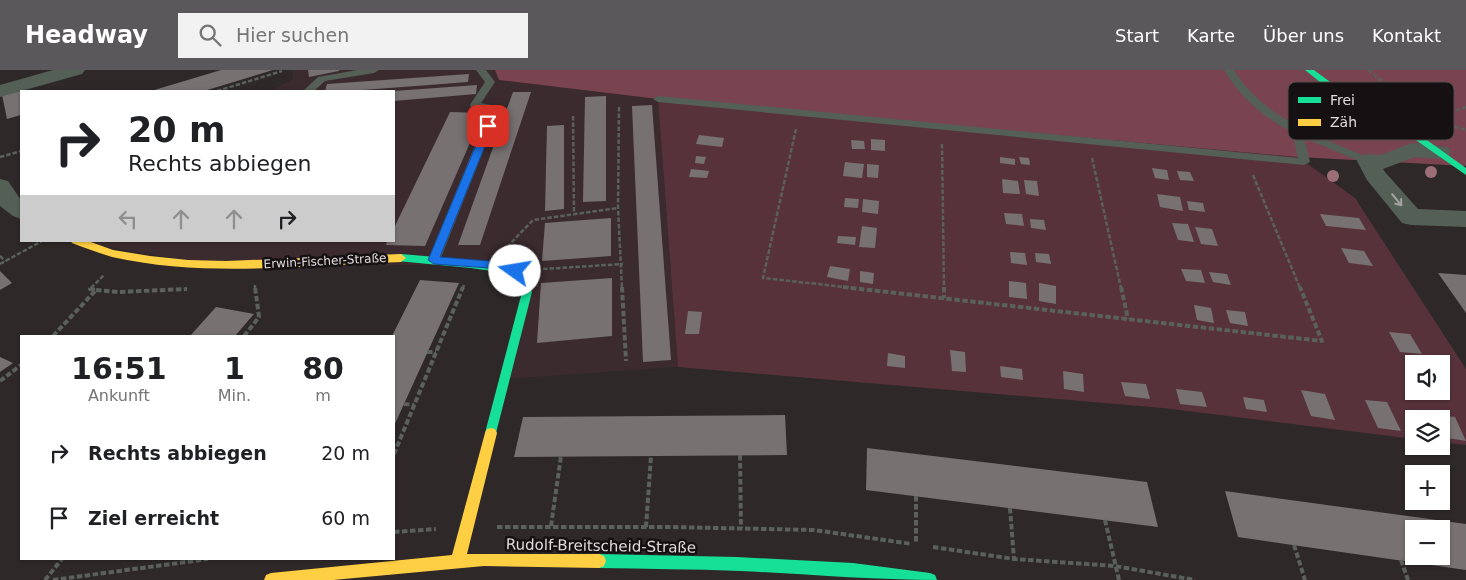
<!DOCTYPE html>
<html lang="de">
<meta charset="utf-8">
<style>
:root{--surface:#fff;--page:#f2f2f2;--text:#202124;--muted:#757577;--accent:#5a585a}
body{margin:0;font-family:"DejaVu Sans",sans-serif;background:var(--page);color:var(--text);height:100vh;display:flex;flex-direction:column;font-size:19px;white-space:nowrap}
*{box-sizing:border-box;margin:0}
p{font-size:16px;color:var(--muted)}
.icon{flex:none;width:28px;height:28px;fill:none;stroke:currentColor;stroke-width:2;stroke-linecap:round;stroke-linejoin:round}
.map{position:relative;flex:1;overflow:hidden}
.sheet{position:absolute;left:20px;top:265px;width:375px;height:225px;display:flex;flex-direction:column;background:var(--surface);border-radius:0px;box-shadow:0 1px 4px #0004}
.sheet>*{flex:none}
.hud{position:absolute;left:20px;top:20px;width:375px;height:152px;border-radius:0px;box-shadow:0 1px 4px #0004;background:#fff;color:var(--text);overflow:hidden}
.fabs{position:absolute;left:1405px;top:285px;display:grid;gap:10px}
.fabs a{display:grid;place-items:center;width:45px;height:45px;border-radius:0px;background:var(--surface);box-shadow:0 1px 4px #0004;font-size:25px}
.pin{position:absolute;display:grid;place-items:center;width:42px;height:42px;color:#fff;margin:-21px;border-radius:10px;box-shadow:0 2px 8px #0006}
.me{position:absolute;width:55px;margin:-28px;rotate:283deg;stroke-linejoin:round;filter:drop-shadow(0 0 4px #0008)}
.turn{display:flex;align-items:center;gap:18px;height:105px;padding:0 25px;font-size:22px}
.turn .icon{width:65px;height:65px;stroke-width:2.5}
.turn b{display:block;font-size:35px;line-height:42px}
.lanes{display:flex;align-items:center;height:48px;padding:0 25px;background:#0003;justify-content:center;gap:25px;direction:ltr}
.lanes .off{opacity:.35}
.eta{display:flex;justify-content:space-evenly;align-items:center;height:85px;text-align:center}
.eta b{font-size:30px;font-weight:800;line-height:35px}
ul{padding:0;list-style:none}
li{display:flex;align-items:center;gap:15px;height:65px;padding:0 25px}
li div{flex:1}
li b{display:block;font-size:19px}
li em{font-style:normal}
header{display:flex;align-items:center;gap:30px;box-sizing:border-box;height:70px;padding:0 25px;background:var(--accent);color:#fff}
header strong{font-size:24px}
nav{display:flex;gap:28px;margin-inline-start:auto;font-size:18px}
.search{width:350px;height:45px;background:var(--page);display:flex;align-items:center;gap:12px;box-sizing:border-box;padding:0 18px;border-radius:0px;color:var(--muted);font-size:19px}
.map>svg:first-child{display:block}
.built{fill:#3b2b2e}
.green{fill:#57323a;fill-rule:evenodd}
.forest{fill:#7a4350}
.building{fill:#777172;fill-rule:evenodd}
.lines{fill:none;stroke-linecap:round;stroke-linejoin:round}
.path-far1{stroke:#5a605b;stroke-width:2.5;stroke-dasharray:4.5 2;stroke-linecap:butt}
.path{stroke:#5a605b;stroke-width:4;stroke-dasharray:5.5 2.5;stroke-linecap:butt}
.lane{fill:#545f56;fill-rule:evenodd}
.street{fill:#545f56;fill-rule:evenodd}
.fast{fill:#16e098;fill-rule:evenodd}
.slow{fill:#ffcf43;fill-rule:evenodd}
.tree{fill:#9c6f78}
.oneway{stroke:#a2a3a0}
.route{fill:#1a73e8;stroke:#114b97}
.labels{text-anchor:middle;dominant-baseline:central;stroke-width:5;stroke-linejoin:round;paint-order:stroke}
.street-label{font-size:12px;fill:#e1dbdc;stroke:#151011}
.near-street-label{font-size:15px;fill:#e1dbdc;stroke:#151011}
.key{fill:#151011;stroke:#524d4e;stroke-width:1}
.key-label{font-size:14px;fill:#e1dbdc}
</style>
<header>
<strong>Headway</strong>
<div class="search"><svg class="icon" aria-label="search" viewBox="0 0 24 24"><circle cx="10" cy="10" r="6"/><path d="M15 15l6 6"/></svg>Hier suchen</div>
<nav><a>Start</a><a>Karte</a><a>Über uns</a><a>Kontakt</a></nav>
</header>
<div class="map">
<svg width="1466" height="510" viewBox="0 0 1466 510">
<rect width="100%" height="100%" fill="#2e2829"/>
<!-- built -->
<polygon class="built" points="292,0 495,0 499,10 658,29 678,297 505,309 527,222 489,195 213,195 76,171 394,171 394,21 270,21 293,9"/>
<!-- green -->
<path class="green" d="M658,29L1298,87L1355,128L1466,299V375L1441,372V349H1414V369L1163,338L678,297ZM1414,294H1441V321H1414Z"/>
<!-- forest -->
<polygon class="forest" points="495,0 1466,0 1466,96 1298,87 658,29 499,10"/>
<!-- building -->
<g class="building">
<polygon points="221,0 273,0 204,21 151,21"/>
<polygon points="308,0 339,0 339,1 309,7"/>
<polygon points="469,4 468,12 350,21 325,21 327,14"/>
<polygon points="477,15 476,24 394,31 394,21"/>
<polygon points="23,19 21,45 7,49 2,25"/>
<polygon points="513,22 531,22 480,175 458,175"/>
<polygon points="606,26 606,131 583,132 585,27"/>
<polygon points="652,35 671,290 643,292 632,36"/>
<polygon points="450,42 483,43 425,176 386,175 387,171 394,171 394,158"/>
<polygon points="564,55 564,139 545,141 547,56"/>
<polygon points="699,65 724,68 722,77 696,74"/>
<polygon points="871,69 885,70 885,81 871,80"/>
<polygon points="851,70 864,71 865,79 852,79"/>
<polygon points="696,86 706,87 704,94 695,93"/>
<polygon points="1000,87 1015,89 1015,95 1000,93"/>
<polygon points="1019,87 1029,88 1030,95 1021,94"/>
<polygon points="845,92 864,94 862,108 843,106"/>
<polygon points="867,94 879,95 878,108 867,107"/>
<polygon points="1152,98 1167,100 1169,110 1155,108"/>
<polygon points="691,99 709,101 707,108 689,107"/>
<polygon points="1177,101 1190,102 1194,111 1180,110"/>
<polygon points="1002,109 1018,111 1020,124 1003,123"/>
<polygon points="1024,110 1037,111 1039,126 1026,124"/>
<polygon points="1157,124 1180,127 1183,141 1160,137"/>
<polygon points="845,128 859,129 858,138 844,137"/>
<polygon points="863,129 879,131 878,144 862,142"/>
<polygon points="1187,131 1203,133 1205,142 1189,140"/>
<polygon points="1004,143 1022,144 1024,156 1006,154"/>
<polygon points="1320,144 1359,148 1366,160 1326,156"/>
<polygon points="611,148 611,186 542,191 545,153"/>
<polygon points="1030,149 1044,150 1046,160 1031,158"/>
<polygon points="1172,153 1188,154 1194,172 1178,170"/>
<polygon points="862,156 877,158 875,178 859,177"/>
<polygon points="1195,157 1212,159 1218,176 1201,174"/>
<polygon points="838,166 856,167 855,175 837,173"/>
<polygon points="1341,178 1364,181 1373,196 1349,193"/>
<polygon points="1010,182 1025,183 1027,195 1011,193"/>
<polygon points="1035,183 1049,184 1051,194 1036,192"/>
<polygon points="830,196 850,199 848,211 827,207"/>
<polygon points="1181,199 1201,200 1205,213 1186,211"/>
<polygon points="0,201 12,213 0,220"/>
<polygon points="860,201 874,203 873,214 860,212"/>
<polygon points="1209,202 1227,204 1231,215 1213,212"/>
<polygon points="1438,203 1466,205 1466,243"/>
<polygon points="612,208 612,266 537,273 541,213"/>
<polygon points="420,210 459,213 394,356 394,266 392,266"/>
<polygon points="1009,211 1026,213 1027,229 1009,227"/>
<polygon points="1039,213 1056,216 1056,234 1039,231"/>
<polygon points="1194,235 1211,238 1214,253 1197,250"/>
<polygon points="216,237 254,244 235,266 190,266"/>
<polygon points="1226,240 1245,242 1248,256 1230,253"/>
<polygon points="688,241 702,242 699,264 685,264"/>
<polygon points="1389,262 1410,264 1422,284 1400,282"/>
<polygon points="950,280 965,282 966,302 952,301"/>
<polygon points="888,283 905,286 905,298 887,296"/>
<polygon points="0,287 13,293 0,302"/>
<polygon points="1000,296 1022,299 1023,310 1001,307"/>
<polygon points="1063,301 1083,304 1084,322 1064,319"/>
<polygon points="1121,312 1146,314 1150,329 1125,326"/>
<polygon points="1176,319 1202,322 1207,337 1180,334"/>
<polygon points="1301,320 1325,324 1335,350 1311,346"/>
<polygon points="1243,327 1264,330 1267,342 1246,339"/>
<polygon points="1365,330 1387,332 1401,361 1378,358"/>
<polygon points="1426,344 1455,347 1466,371 1441,367 1441,349 1429,349"/>
<polygon points="785,345 787,385 514,387 523,347"/>
<polygon points="867,378 1147,412 1158,457 866,420"/>
<path d="M1225,421L1466,454V500L1238,467ZM1414,459H1441V486H1414Z"/>
</g>
<g class="lines">
<!-- path-far1 -->
<g class="path-far1">
<polyline points="1368,0 1409,32"/>
<polyline points="217,21 282,1"/>
<polyline points="619,37 618,138 622,218"/>
<polyline points="573,46 574,144"/>
<polyline points="1431,49 1466,37"/>
<polyline points="1436,51 1466,60"/>
<polyline points="796,59 763,208 854,218"/>
<polyline points="942,74 944,218"/>
<polyline points="0,87 21,81"/>
<polyline points="1092,88 1121,218"/>
<polyline points="1253,105 1300,218"/>
<polyline points="507,177 533,150 618,138"/>
<polyline points="0,186 5,191"/>
<polyline points="0,194 42,171"/>
<polyline points="543,199 623,194"/>
<polyline points="255,215 255,218"/>
<polyline points="91,218 104,205"/>
<polyline points="463,218 464,215"/>
</g>
<!-- path -->
<g class="path">
<polyline points="622,217 626,291"/>
<polyline points="843,217 1322,271 1300,217"/>
<polyline points="944,217 944,228"/>
<polyline points="1121,217 1128,249"/>
<polyline points="96,220 118,222 187,219"/>
<polyline points="53,266 96,220 90,219 92,217"/>
<polyline points="244,266 259,247 255,217"/>
<polyline points="427,282 436,282"/>
<polyline points="0,311 21,295"/>
<polyline points="404,334 414,335"/>
<polyline points="394,384 463,217"/>
<polyline points="740,385 741,458"/>
<polyline points="916,426 916,474"/>
<polyline points="1010,438 1014,489"/>
<polyline points="1105,450 1119,510"/>
<polyline points="551,456 561,386"/>
<polyline points="497,457 669,457 814,460 912,474"/>
<polyline points="646,457 651,386"/>
<polyline points="394,462 436,459"/>
<polyline points="1294,475 1305,510"/>
<polyline points="933,477 1014,489 1115,496 1195,510"/>
<polyline points="1401,490 1408,510"/>
<polyline points="45,510 62,489"/>
<polyline points="53,510 208,489"/>
</g>
<!-- lane -->
<g class="lane">
<polygon points="357,0 379,0 374,3 325,11 314,21 303,21 318,7"/>
<polygon points="476,0 486,0 495,12 481,33 499,37 500,39 440,190 434,194 428,190 489,41 471,37 470,35 485,12"/>
<path d="M1224,0H1234C1264,49 1321,67 1372,89L1374,91L1372,93H1364L1304,68L1310,92L1304,95L658,32L653,29L658,26L1298,88L1292,62C1263,47 1241,28 1224,0Z"/>
</g>
<!-- street -->
<g class="street">
<polygon points="53,0 85,0 82,4 0,27 0,15"/>
<polygon points="1412,73 1448,77 1451,82 1448,87 1440,89 1415,87 1383,99 1385,102 1418,139 1466,141 1466,157 1411,155 1402,153 1367,110 1357,91 1360,86 1368,84 1380,85"/>
<polygon points="0,109 8,111 21,130 21,149 13,146 0,136"/>
</g>
<!-- fast -->
<g class="fast">
<polygon points="1305,0 1314,0 1341,20 1403,53 1466,98 1466,105 1397,57 1335,24"/>
<polygon points="401,184 471,190 515,197 519,198 532,222 495,367 491,368 487,367 485,363 522,222 511,204 471,198 397,191 396,188 397,185"/>
<path d="M599,484L737,487L853,493L930,503L935,505L937,510C871,510 806,504 740,501C693,499 646,499 599,498L594,496L592,491L594,486Z"/>
</g>
<!-- slow -->
<g class="slow">
<path d="M71,171H88L113,180L150,186L188,190L226,191L401,184L406,188L401,192C307,195 205,208 112,187C99,183 85,178 72,173Z"/>
<polygon points="491,358 495,359 497,363 467,484 599,484 604,486 606,491 604,496 599,498 484,496 333,510 264,510 266,505 271,503 452,485 485,363 487,359"/>
</g>
</g>
<!-- trees -->
<g class="tree">
<circle cx="1431" cy="102" r="6"/>
<circle cx="1333" cy="106" r="6"/>
</g>
<!-- one-way arrows -->
<defs><path id="oneway-shaft" d="M-6 0H5M1.5-3L5.5 0L1.5 3" fill="none" stroke-width="1.6" stroke-linecap="round" stroke-linejoin="round" transform="scale(1.25)"/></defs>
<use class="oneway" href="#oneway-shaft" transform="translate(1397 130) rotate(50)"/>
<!-- route -->
<polygon class="route" points="488,53 493,56 440,187 489,191 519,198 521,201 519,204 515,205 489,198 434,194 428,190 484,56"/>
<g class="labels">
<!-- street labels -->
<g class="street-label">
<text transform="translate(325 191) rotate(-3)">Erwin-Fischer-Straße</text>
</g>
<!-- near-street labels -->
<g class="near-street-label">
<text transform="translate(601 476) rotate(1)">Rudolf-Breitscheid-Straße</text>
</g>
</g>
<!-- legend -->
<rect x="1288" y="12" width="166" height="58" rx="8" class="key"/>
<rect x="1298" y="27" width="23" height="6" fill="#16e098"/>
<rect x="1298" y="49" width="23" height="7" fill="#ffcf43"/>
<g class="key-label">
<text x="1330" y="35">Frei</text>
<text x="1330" y="57">Zäh</text>
</g>
</svg>
<div class="fabs">
<a><svg class="icon" aria-label="sound" viewBox="0 0 24 24"><path d="M4 9h4l5-4v14l-5-4H4zM17 9q2 3 0 6"/></svg></a>
<a><svg class="icon" aria-label="layers" viewBox="0 0 24 24"><path d="M12 4l9 5-9 5-9-5zM3 14l9 5 9-5"/></svg></a>
<a>+</a>
<a>−</a>
</div>
<div class="pin" style="left:488px;top:56px;background:#d93025"><svg class="icon" aria-label="arrive" viewBox="0 0 24 24"><path d="M6 21V4h12l-3 4 3 4H6"/></svg></div>
<svg class="me" style="left:515px;top:201px" viewBox="-20 -20 40 40"><circle r="19" fill="#fff"/><path d="M0-13L10 11 0 6-10 11z" fill="#1a73e8"/></svg>
<div class="hud">
<div class="turn"><svg class="icon" aria-label="right" viewBox="0 0 24 24"><path d="M7 20v-9h11M14 6l5 5-5 5"/></svg><div><b>20 m</b>Rechts abbiegen</div></div>
<div class="lanes"><svg class="icon off" aria-label="left" viewBox="0 0 24 24"><path d="M17 20v-9H6M10 6l-5 5 5 5"/></svg><svg class="icon off" aria-label="ahead" viewBox="0 0 24 24"><path d="M12 20V5M6 11l6-6 6 6"/></svg><svg class="icon off" aria-label="ahead" viewBox="0 0 24 24"><path d="M12 20V5M6 11l6-6 6 6"/></svg><svg class="icon" aria-label="right" viewBox="0 0 24 24"><path d="M7 20v-9h11M14 6l5 5-5 5"/></svg></div>
</div>
<section class="sheet">
<div class="eta">
<div><b>16:51</b><p>Ankunft</p></div>
<div><b>1</b><p>Min.</p></div>
<div><b>80</b><p>m</p></div>
</div>
<ul>
<li><svg class="icon" aria-label="right" viewBox="0 0 24 24"><path d="M7 20v-9h11M14 6l5 5-5 5"/></svg><div><b>Rechts abbiegen</b></div><em>20 m</em></li>
<li><svg class="icon" aria-label="arrive" viewBox="0 0 24 24"><path d="M6 21V4h12l-3 4 3 4H6"/></svg><div><b>Ziel erreicht</b></div><em>60 m</em></li>
</ul>
</section>
</div>
